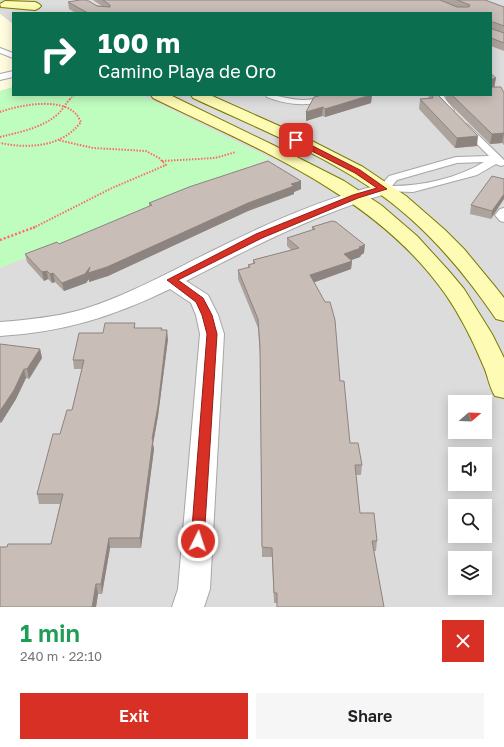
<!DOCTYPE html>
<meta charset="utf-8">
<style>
:root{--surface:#fff;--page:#f6f6f6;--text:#202124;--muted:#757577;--accent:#d93025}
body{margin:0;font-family:"Golos Text",sans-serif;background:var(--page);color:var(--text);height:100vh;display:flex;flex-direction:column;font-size:15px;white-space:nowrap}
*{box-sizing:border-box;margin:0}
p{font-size:13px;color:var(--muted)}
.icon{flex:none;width:22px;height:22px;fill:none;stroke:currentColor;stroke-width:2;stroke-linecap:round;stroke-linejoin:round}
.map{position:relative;height:607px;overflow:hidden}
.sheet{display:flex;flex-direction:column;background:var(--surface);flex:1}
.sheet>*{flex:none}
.guide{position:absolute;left:12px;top:12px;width:480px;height:84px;border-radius:0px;box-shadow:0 2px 10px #0003;background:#0b6e4f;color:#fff;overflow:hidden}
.needle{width:26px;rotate:71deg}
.fabs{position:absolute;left:448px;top:395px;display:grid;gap:8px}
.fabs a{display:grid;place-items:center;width:44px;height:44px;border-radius:0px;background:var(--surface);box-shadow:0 2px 10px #0003;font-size:20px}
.pin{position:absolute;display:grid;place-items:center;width:34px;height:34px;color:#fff;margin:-17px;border-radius:8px;box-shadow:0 2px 6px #0006}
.me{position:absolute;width:44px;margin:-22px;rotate:4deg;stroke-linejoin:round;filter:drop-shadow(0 0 3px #0008)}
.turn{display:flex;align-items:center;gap:14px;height:84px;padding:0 20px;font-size:18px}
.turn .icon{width:52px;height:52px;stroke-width:2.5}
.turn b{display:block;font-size:28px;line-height:34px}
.round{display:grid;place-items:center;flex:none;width:42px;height:42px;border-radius:0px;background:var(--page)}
.headline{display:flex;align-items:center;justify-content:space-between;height:68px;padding:0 20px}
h1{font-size:24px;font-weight:600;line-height:30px;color:#1e9e55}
.button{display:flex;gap:8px;margin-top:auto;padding:8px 20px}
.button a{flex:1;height:46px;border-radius:0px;background:var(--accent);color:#fff;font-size:16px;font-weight:600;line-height:46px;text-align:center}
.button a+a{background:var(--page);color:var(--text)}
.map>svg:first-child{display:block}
.residential{fill:#dddcdc;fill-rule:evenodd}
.education{fill:#fffcdf}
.park{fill:#bffdbf}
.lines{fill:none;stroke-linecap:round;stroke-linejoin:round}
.service-casing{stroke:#a6a6a6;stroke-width:2}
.minor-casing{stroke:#a6a6a6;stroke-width:2}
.secondary-casing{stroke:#797c00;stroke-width:2}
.path-far2{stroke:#ff6a67;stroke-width:1.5;stroke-dasharray:1 1;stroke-linecap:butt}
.path-far1{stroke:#ff6a67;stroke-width:2;stroke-dasharray:1.5 1.5;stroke-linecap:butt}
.path{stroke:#ff6a67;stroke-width:2.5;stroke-dasharray:2 2;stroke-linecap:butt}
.service{fill:#fff;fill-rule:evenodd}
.minor{fill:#fff;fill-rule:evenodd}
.secondary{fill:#fefbb5;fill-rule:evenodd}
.wall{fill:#ada39d}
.shaded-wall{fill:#8d8480}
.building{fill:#c9bdb7;stroke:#8d8480}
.route{fill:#d93025;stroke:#8d1f18}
</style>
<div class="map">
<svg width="504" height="607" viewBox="0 0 504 607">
<rect width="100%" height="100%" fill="#f0ebe4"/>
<!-- residential -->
<path class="residential" d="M0,0H504V607H0V268L270,158L141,95H491V13H13V24L0,14ZM455,402H485V432H455ZM455,454H485V484H455ZM455,506H485V536H455ZM455,558H485V588H455Z"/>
<!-- education -->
<polygon class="education" points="0,14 13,24 13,87 0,91"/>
<!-- park -->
<polygon class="park" points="13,87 13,95 141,95 270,158 0,268 0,91"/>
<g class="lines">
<defs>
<g id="service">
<polygon points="0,48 13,53 13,58 0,53"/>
<polygon points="13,71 13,77 0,80 0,74"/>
<path d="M266,95C279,95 290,100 303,100C317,100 330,95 344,95L343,97C315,105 295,108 267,97Z"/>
<polygon points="436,95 445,95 444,97 454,110 452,112 446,112 438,104 435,97"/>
<path d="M465,124L468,125L504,160V165L501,166L496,164L477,175L413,192L379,191L378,189L389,176L456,157L489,156L460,127ZM484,162C457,178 423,186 392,186L397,180L457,163Z"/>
<polygon points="504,208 504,222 500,221 495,215 500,209"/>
</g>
<path id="minor" d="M383,184L389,185L392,189L389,193C318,213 252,247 186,281L208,295L218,315L224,334L210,589L204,607H172L178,589L200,334L196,315L191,303L170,289C112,317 64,332 0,336V322C28,320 57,317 84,309C129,295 171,271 214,250C268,223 324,198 383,184Z"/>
<g id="secondary">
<polygon points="5,1 35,2 39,4 41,6 39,8 35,10 1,7 0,4"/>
<path d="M151,95H170L273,145L344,181L381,205L417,236L449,271L464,289L492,334L504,358V398L495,396C489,387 488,375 483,365C473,341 461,317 446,295C377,196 258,149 153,98Z"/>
<path d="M191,95H210L304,137L363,167L406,196L445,230L464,249L497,289L504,298V321L496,319C462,269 422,222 371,188C316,151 253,126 193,98Z"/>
</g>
</defs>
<!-- service casing -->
<use href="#service" class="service-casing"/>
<!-- minor casing -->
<use href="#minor" class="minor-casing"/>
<!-- secondary casing -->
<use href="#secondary" class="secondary-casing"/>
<!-- path-far2 -->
<polyline class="path-far2" points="70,99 74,95"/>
<!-- path-far1 -->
<g class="path-far1">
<path d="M0,112C19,105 61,97 76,114C78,116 80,120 81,122C62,147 29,149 0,143"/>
<path d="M0,137C20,132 43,128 59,113C63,109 66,103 71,98"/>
<polyline points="162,161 215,158 236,152"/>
<polyline points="33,228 112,188 166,165 159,158 146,151 93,148 58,140"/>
</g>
<!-- path -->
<polyline class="path" points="0,240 35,227"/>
<!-- service -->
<use href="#service" class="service"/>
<!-- minor -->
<use href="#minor" class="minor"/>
<!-- secondary -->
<use href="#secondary" class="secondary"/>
</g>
<!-- wall -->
<g class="wall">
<polygon points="93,0 485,0 504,7 504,51 491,46 491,13 76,13 69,9 68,2 102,6"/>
<polygon points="496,78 494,87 504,93 504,145 502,143 490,144 446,100 446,95 491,95"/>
<polygon points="314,95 372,95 371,103 325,117 322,116 306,121 316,96"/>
<polygon points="428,95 438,95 477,146 455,148 419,109 420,99 429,98"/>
<polygon points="504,179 491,219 470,214 471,205"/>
<polygon points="301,181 301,189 294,192 294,194 248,211 108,276 89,282 89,279 86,283 64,291 55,282 52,283 48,279 44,281 27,262 25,254 59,244 149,207 149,203"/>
<polygon points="312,227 364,253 361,255 360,257 351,260 352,261 351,269 314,282 340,381 350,443 362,465 361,475 356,475 360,513 377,541 376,551 374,551 384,607 277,607 277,603 274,603 272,557 262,557 260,356 258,328 238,279 238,270 248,268 248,265 253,264 253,260 291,250 287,246 287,238 312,230"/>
<polygon points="135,323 135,328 162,330 168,339 158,416 153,444 154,449 141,548 110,548 102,594 98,594 96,607 0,607 7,547 51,544 60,504 39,504 37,494 60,434 72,410 82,369 74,369 73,360 103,333"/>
<polygon points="0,344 40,349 42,358 29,379 26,378 16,399 1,423 0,423"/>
</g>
<!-- shaded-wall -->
<g class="shaded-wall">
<polygon points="496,78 494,88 491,88 491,79"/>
<polygon points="372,95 371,103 325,117 325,109"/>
<polygon points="323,107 322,116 306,121 306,112"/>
<polygon points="504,133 502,143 490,144 492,134"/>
<polygon points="478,136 477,146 455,148 457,138"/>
<polygon points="301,181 301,189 294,192 294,194 248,211 108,276 89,282 89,279 86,283 64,291 62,283 90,267 248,203 291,184"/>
<polygon points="504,194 504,199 491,219 492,211"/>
<polygon points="365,245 364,253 361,255 360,257 343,263 344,254 359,247"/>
<polygon points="352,261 351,269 310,284 310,275"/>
<polygon points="47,271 48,279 44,281 42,272"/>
<polygon points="53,273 55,282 52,283 50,274"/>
<polygon points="167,330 168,339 158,416 153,444 154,449 141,548 140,538 152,439"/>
<polygon points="40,349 42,358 29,379 27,369"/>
<polygon points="24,369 26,378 16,399 1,423 0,420 0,411"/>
<polygon points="109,538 110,548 102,594 101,584"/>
<polygon points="96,584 98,594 96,607 92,607"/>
</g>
<!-- building -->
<g class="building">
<polygon points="80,0 87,0 97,6 110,7 110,5 103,0 440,0 457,7 469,7 470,5 457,0 485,0 504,7 504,26 493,22 491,23 491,13 88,13 68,2"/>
<polygon points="491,25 492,29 504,33 504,43 491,38"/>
<polygon points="491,74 496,78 491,79 492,87 501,87 504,93 504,133 492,134 452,95 491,95"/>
<polygon points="322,95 371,95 325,109 323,107 306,112 314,97"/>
<polygon points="432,95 438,95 478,136 457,138 420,99 433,98"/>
<polygon points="268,161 301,181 291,184 294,186 248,203 107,267 88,273 90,267 85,274 62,283 53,273 50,274 47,271 42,272 25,254 57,242 59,244 152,205 149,203 189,187"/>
<polygon points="492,176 504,179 504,194 492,211 471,205"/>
<polygon points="332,221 336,222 365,245 359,247 361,248 344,254 352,261 310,275 325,302 330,302 335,320 340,381 344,381 350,443 358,443 362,465 355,465 360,513 374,513 377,541 372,541 384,607 277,607 277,593 274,593 272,548 262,547 260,347 258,319 238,270 250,267 248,265 255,263 253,260 299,248 287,238 315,229 312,227"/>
<polygon points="105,323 135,323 134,328 162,328 161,330 167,330 158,406 152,439 153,439 140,538 109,538 101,584 96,584 92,607 0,607 0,547 7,547 8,544 51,544 63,494 37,494 53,434 60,434 67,410 72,410 84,360 73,360 79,333 103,333"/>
<polygon points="0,344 40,349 27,369 24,369 14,390 0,411"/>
</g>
<!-- route -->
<polygon class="route" points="294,139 299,139 360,170 387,189 358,198 262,238 178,280 203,298 212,315 217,334 204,541 202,544 198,546 193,544 191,541 207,334 202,315 196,302 167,280 256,234 353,195 377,188 355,173 294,142"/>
</svg>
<div class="fabs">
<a><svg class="needle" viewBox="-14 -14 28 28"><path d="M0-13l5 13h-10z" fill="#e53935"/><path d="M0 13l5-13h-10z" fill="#757577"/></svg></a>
<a><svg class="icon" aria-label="sound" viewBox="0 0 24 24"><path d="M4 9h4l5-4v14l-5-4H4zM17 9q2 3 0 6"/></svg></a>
<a><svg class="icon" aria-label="search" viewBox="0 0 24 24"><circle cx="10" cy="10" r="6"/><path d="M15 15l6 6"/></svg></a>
<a><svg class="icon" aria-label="layers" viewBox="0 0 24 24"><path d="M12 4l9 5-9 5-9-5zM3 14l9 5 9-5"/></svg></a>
</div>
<div class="pin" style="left:296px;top:140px;background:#d93025"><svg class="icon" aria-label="arrive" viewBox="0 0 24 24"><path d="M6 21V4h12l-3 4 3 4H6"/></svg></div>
<svg class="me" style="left:198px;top:541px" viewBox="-20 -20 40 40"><circle r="17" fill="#d93025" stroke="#fff" stroke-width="3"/><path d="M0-11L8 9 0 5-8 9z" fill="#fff"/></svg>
<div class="guide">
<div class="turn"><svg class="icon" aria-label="right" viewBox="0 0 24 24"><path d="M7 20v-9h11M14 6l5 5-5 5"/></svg><div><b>100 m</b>Camino Playa de Oro</div></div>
</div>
</div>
<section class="sheet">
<div class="headline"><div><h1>1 min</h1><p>240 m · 22:10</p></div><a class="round" style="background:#d93025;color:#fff"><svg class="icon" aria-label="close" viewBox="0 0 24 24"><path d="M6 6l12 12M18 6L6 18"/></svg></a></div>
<div class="button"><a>Exit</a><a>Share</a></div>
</section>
